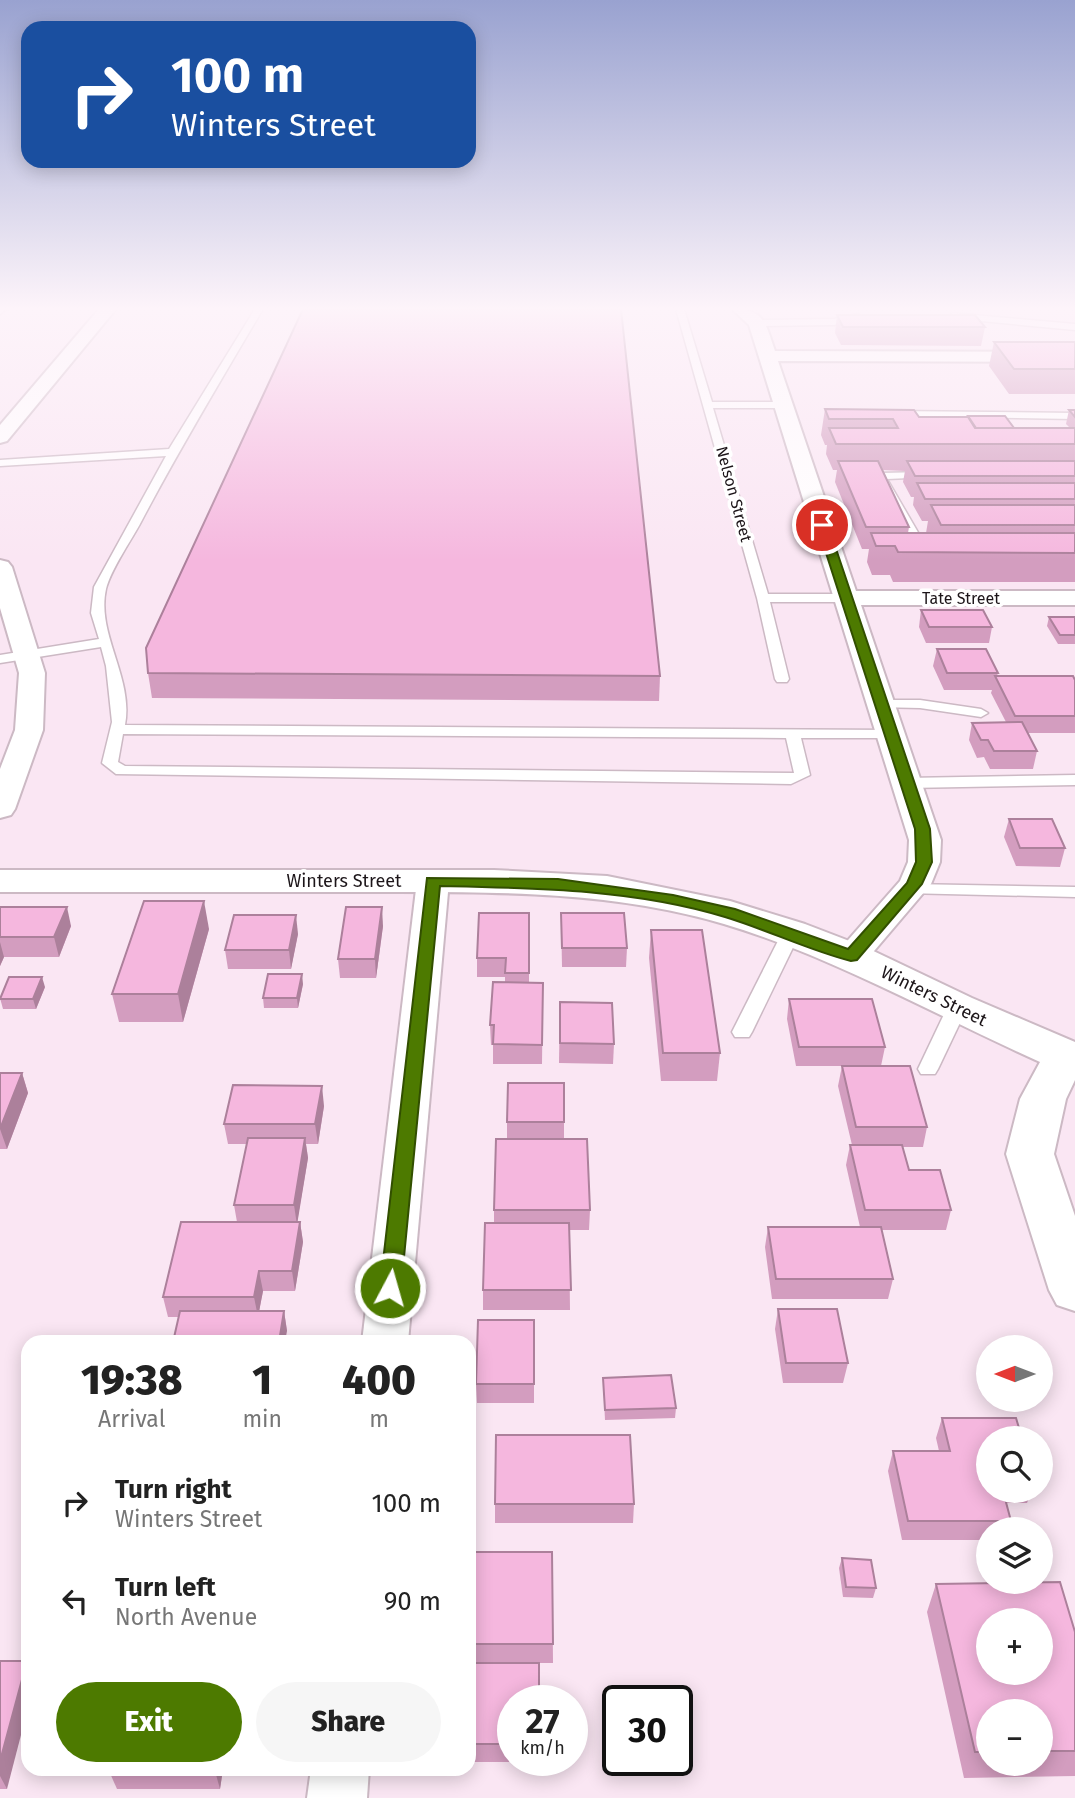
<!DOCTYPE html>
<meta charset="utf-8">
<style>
:root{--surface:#fff;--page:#f6f6f6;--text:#222;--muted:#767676;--accent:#4d7a00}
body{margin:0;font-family:"Fira Sans",sans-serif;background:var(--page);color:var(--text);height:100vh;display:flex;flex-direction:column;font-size:26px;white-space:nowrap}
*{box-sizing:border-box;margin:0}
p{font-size:23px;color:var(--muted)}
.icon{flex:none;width:38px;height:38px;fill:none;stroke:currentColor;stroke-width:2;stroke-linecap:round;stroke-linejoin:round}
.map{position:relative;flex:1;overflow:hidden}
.details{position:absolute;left:21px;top:1335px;width:455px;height:441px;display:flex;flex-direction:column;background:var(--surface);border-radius:21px;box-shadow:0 4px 18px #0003}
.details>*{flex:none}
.banner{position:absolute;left:21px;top:21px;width:455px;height:147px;border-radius:21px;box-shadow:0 4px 18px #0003;background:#1a4fa0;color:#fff;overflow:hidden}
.needle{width:46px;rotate:270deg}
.buttons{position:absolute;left:976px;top:1335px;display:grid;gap:14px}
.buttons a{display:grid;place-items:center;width:77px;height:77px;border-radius:50%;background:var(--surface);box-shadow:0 4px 18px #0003;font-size:35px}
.speed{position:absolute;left:497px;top:1685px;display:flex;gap:14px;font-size:35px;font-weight:700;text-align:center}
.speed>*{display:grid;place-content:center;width:91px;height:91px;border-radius:50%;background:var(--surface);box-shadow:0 4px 18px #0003;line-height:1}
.speed small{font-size:18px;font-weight:400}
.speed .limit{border:4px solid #111;border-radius:10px;background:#fff;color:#111}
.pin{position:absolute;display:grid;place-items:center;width:60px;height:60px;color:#fff;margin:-30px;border:4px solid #fff;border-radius:50%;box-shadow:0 2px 7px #0007}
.me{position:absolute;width:77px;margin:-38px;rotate:6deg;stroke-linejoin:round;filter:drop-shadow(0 0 5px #0008)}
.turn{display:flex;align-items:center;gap:24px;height:147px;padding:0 35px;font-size:32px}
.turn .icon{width:91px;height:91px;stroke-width:2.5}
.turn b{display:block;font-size:49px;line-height:60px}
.eta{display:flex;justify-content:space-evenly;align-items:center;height:119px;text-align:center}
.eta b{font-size:42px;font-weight:800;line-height:49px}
.action{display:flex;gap:14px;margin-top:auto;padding:14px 35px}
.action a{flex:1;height:80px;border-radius:42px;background:var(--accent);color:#fff;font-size:28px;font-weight:800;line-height:80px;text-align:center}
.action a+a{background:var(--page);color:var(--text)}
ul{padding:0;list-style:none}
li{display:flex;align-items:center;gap:21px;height:98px;padding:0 35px}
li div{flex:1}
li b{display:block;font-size:26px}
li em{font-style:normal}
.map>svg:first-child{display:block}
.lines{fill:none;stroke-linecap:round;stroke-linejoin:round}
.lane-casing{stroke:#ccb9c4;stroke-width:3}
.street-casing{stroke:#ccb9c4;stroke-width:4}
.secondary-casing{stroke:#ccb9c4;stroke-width:4}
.lane{fill:#fff;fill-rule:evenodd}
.street{fill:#fff;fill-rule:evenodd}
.secondary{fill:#fff;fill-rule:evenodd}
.wall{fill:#d39dbf;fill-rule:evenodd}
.shaded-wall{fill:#ac809b}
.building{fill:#f5b7de;stroke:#ac809b;stroke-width:2;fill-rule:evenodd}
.route{fill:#4d7a00;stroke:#324f00;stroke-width:2}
.labels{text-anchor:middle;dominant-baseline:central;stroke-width:7;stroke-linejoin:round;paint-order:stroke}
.far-street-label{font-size:16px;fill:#1c1519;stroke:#fff}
.street-label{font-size:18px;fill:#1c1519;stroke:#fff}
</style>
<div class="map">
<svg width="1075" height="1798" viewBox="0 0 1075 1798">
<rect width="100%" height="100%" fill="#fae6f3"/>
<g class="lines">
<defs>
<g id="lane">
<polygon points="0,309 6,309 0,314"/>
<path d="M255,309H263C221,380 179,450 141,522C131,541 111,569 106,589C96,634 134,678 125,725L891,730L898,734L891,738H801L810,775L791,784L116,774L102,763L112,722L106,666L101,647L0,663V655L99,639L91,613L94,587L166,456L0,466V460L169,449ZM123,734L786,738L794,773L125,766L118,762Z"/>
<polygon points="676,309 684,309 712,402 782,402 787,405 782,408 713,408 768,594 846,594 852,598 846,602 770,602 789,679 787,682 777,682 775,679 757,598"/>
<polygon points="952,313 1075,324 1075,330 949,318"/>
<polygon points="858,314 861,319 834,325 757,326 753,323 757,320 834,319"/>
<polygon points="893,411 1075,413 1075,419 889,416 888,414"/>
<polygon points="928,472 934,475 932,477 887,479 930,553 924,557 918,553 874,476 880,473"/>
<polygon points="881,700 920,700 981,709 988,713 981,717 920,708 876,707 874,704 876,701"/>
<polygon points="1075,775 1075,785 907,788 899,783 907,778"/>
<polygon points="910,884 1075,887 1075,897 904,893 901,889 904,885"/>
<polygon points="791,927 800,933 752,1032 749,1037 735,1037 732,1032 782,933"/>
<polygon points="957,1002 964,1003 967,1008 938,1069 935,1074 921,1074 918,1069 947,1008 950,1003"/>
</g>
<g id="street">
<polygon points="99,309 116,309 7,441 0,443 0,425"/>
<path d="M732,309C765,309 765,323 775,351L1075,352V362L778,361L856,591H1075V605H861L941,840L940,862L931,884L863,964L851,967L839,964L834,956L900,881L908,862L909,840L749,325Z"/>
<polygon points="0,560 8,562 12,567 45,673 43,730 15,809 11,815 0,818 0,769 15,730 19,673 0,608"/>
<polygon points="433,871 445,874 449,881 408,1342 362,1342 417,881 421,874"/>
<polygon points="311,1769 369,1769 367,1798 307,1798"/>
</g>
<path id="secondary" d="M0,870H494L607,876L730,901L805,924L865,947L972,998L1075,1042V1080L1066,1099L1054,1154L1075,1216V1311L1057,1305L1049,1290L1006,1154L1020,1099L1040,1062C935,1015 834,957 724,924C607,889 482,892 361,892C241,892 120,892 0,892Z"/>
</defs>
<!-- lane casing -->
<use href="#lane" class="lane-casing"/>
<!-- street casing -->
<use href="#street" class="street-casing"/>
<!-- secondary casing -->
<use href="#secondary" class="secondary-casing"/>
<!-- lane -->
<use href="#lane" class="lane"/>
<!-- street -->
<use href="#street" class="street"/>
<!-- secondary -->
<use href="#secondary" class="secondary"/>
</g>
<!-- wall -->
<g class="wall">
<polygon points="837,315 985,327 981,346 841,345 835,333"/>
<polygon points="994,342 1075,342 1075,394 1009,394 989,366"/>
<path d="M825,409L919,417L1014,428H1070L1066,424L1069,410H1075V582H893L890,575H872L867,562L869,549H862L835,482L837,470H833L826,454L827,445H825L821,435ZM883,470L905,471L903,482L911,497H914L913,505L922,521H928L926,533H908L909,527Z"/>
<polygon points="921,610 992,627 989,643 926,643 919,627"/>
<polygon points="1049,617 1075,617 1075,644 1058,644 1047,626"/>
<polygon points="937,649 998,673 997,676 1075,680 1075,733 1028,733 1037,751 1033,769 990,769 984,757 977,758 969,740 972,723 1006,722 991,693 992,690 944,690 933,666"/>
<polygon points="148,673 660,676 659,701 152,698"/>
<polygon points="1009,819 1065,848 1060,867 1016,866 1004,837"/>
<polygon points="0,907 71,926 59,957 4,957 0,966"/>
<polygon points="529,913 529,982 543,983 542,1064 493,1064 493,1045 491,1045 490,1025 505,982 505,977 477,977 477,958"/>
<polygon points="561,913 627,948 626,967 562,967"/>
<polygon points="383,926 376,978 340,978 338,959"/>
<polygon points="209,929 183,1022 119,1022 112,994"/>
<polygon points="651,930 720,1053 717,1081 661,1081 649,958"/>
<polygon points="298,934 291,969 228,969 225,950"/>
<polygon points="303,984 298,1008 264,1008 263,998"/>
<polygon points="45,987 36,1009 3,1009 0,998"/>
<polygon points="789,999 885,1047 881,1066 927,1127 923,1147 903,1147 909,1170 951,1210 946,1230 881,1230 893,1279 888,1299 772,1299 765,1247 768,1227 860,1227 846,1165 850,1145 852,1145 838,1086 842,1066 796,1066 787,1019"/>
<polygon points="560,1002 614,1044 613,1064 559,1063"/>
<polygon points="0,1073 22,1073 28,1093 7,1149 0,1149"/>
<polygon points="324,1106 318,1144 306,1144 308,1158 297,1222 300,1222 303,1242 295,1291 263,1291 259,1311 284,1311 287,1331 179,1317 168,1317 163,1297 237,1222 234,1205 247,1144 228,1144 224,1124"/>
<polygon points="507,1122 564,1122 564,1139 590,1210 589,1230 569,1230 570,1310 483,1310 483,1290 494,1223 494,1210 507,1139"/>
<polygon points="778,1309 848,1363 843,1383 783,1383 775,1329"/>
<polygon points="534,1320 534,1403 477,1403 476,1384"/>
<polygon points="603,1378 676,1408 675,1418 605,1420"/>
<polygon points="942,1418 989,1491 1032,1491 1027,1503 1006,1503 1011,1521 1007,1530 989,1530 989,1540 902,1540 888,1471 893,1451 939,1451 936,1438"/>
<polygon points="495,1504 634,1504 633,1523 495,1523"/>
<polygon points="469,1552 552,1552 553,1663 539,1663 513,1701 513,1760 539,1760 539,1762 469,1762"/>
<polygon points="842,1558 876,1588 873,1598 843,1597 839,1568"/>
<path d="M936,1584L1075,1632V1776L964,1778L927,1612ZM989,1712H1041V1764H989Z"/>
<polygon points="0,1661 7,1789 0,1789"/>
<polygon points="223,1769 220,1789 117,1789 109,1771"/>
</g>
<!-- shaded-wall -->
<g class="shaded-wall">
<polygon points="204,901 209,929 183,1022 178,994"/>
<polygon points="67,907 71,926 59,957 54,937"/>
<polygon points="382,907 383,926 376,978 375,959"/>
<polygon points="296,915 298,934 291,969 289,950"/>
<polygon points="0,942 4,957 0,966"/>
<polygon points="302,974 303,984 298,1008 297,998"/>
<polygon points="42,977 45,987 36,1009 33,999"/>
<polygon points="22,1073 28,1093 7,1149 0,1129"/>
<polygon points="322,1086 324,1106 318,1144 315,1124"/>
<polygon points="305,1138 308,1158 297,1225 294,1205"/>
<polygon points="300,1222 303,1242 295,1291 292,1271"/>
<polygon points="259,1271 263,1291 258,1317 254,1297"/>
<polygon points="284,1311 287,1331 285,1342 279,1342"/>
<polygon points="27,1661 28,1663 28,1708 7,1789 0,1776 0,1761"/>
<polygon points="215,1769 223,1769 220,1789 215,1771"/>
</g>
<!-- building -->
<g class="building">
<polygon points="303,309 621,309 660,676 148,673 146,648"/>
<polygon points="837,315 975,315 985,327 843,327"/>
<polygon points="994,342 1075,342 1075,369 1014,369"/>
<polygon points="825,409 914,410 919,417 968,417 975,428 1075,428 1075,444 836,444 829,428 898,428 893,419 829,419"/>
<polygon points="1069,410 1075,410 1075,417"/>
<polygon points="968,416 1005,416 1014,428 976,428"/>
<polygon points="838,461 878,461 909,527 866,527"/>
<polygon points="907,461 1075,461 1075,476 915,476"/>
<polygon points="917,483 1075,483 1075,499 925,499"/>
<polygon points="931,505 1075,505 1075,525 941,525"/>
<polygon points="871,533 1075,533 1075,553 898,552 895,546 876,546"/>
<polygon points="921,610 983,610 992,627 929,627"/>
<polygon points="1049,617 1075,617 1075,635 1060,635"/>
<polygon points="937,649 986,649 998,673 947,673"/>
<polygon points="995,676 1073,676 1075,680 1075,716 1015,716"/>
<polygon points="1022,722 1037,751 994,751 988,740 981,740 972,723"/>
<polygon points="1009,819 1052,819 1065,848 1020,848"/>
<polygon points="144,901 204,901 178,994 112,994"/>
<polygon points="0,907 67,907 54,937 0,937"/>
<polygon points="346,907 382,907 375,959 338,959"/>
<polygon points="479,913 529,913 529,973 505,973 506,958 477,958"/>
<polygon points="561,913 624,913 627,948 562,948"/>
<polygon points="234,915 296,915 289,950 225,950"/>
<polygon points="651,930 702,930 720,1053 663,1053"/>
<polygon points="268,974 302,974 297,998 263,998"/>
<polygon points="9,977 42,977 33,999 0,999"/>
<polygon points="493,982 543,983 542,1045 493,1044 494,1025 490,1025"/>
<polygon points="789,999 872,999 885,1047 799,1047"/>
<polygon points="560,1002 612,1003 614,1044 560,1043"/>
<polygon points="842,1066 910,1066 927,1127 856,1127"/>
<polygon points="0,1073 22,1073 0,1129"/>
<polygon points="508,1083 564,1083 564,1122 507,1122"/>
<polygon points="233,1085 322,1086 315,1124 224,1124"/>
<polygon points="248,1138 305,1138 294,1205 234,1205"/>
<polygon points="496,1139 587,1139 590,1210 494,1210"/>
<polygon points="850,1145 902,1145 909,1170 940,1170 951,1210 865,1210"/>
<polygon points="181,1222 300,1222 292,1271 259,1271 254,1297 163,1297"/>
<polygon points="485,1223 569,1223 571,1290 483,1290"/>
<polygon points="768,1227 881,1227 893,1279 776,1279"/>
<polygon points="778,1309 837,1309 848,1363 786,1363"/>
<polygon points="180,1311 284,1311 279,1342 173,1342"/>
<polygon points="478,1320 534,1320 534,1384 476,1384"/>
<polygon points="671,1375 676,1408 605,1410 603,1378"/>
<polygon points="942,1418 1016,1418 1022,1438 989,1438 989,1491 1003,1491 1011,1521 908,1521 893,1451 950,1451"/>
<polygon points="496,1435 630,1435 634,1504 495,1504"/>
<polygon points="469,1552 552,1552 553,1644 469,1644"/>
<polygon points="842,1558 871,1560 876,1588 846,1587"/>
<path d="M1060,1582L1075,1632V1751H1041V1712H989V1752H975L936,1584ZM989,1620H1041V1673H989Z"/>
<polygon points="0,1661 27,1661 0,1761"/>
<polygon points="469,1663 539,1663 539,1701 513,1701 513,1744 469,1744"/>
<rect x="109" y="1769" width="106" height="2"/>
</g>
<!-- sky -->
<linearGradient id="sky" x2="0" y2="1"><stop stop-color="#99a2d0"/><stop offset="0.55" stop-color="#fdf4fa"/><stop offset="1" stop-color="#fdf4fa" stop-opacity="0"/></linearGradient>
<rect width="1075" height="561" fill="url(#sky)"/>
<!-- route -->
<path class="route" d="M819,523L828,525L930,829L932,862L922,884L857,960L851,961C808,950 768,930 725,917C633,889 535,888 440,886L401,1288L398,1294L390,1297L383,1294L380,1288L427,878L558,879L673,895L735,909L848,949L907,883L916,862L915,829L817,525Z"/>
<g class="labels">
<!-- far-street labels -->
<g class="far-street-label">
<text transform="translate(734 494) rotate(75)">Nelson Street</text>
<text x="961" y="598">Tate Street</text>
</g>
<!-- street labels -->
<g class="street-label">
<text x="344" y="881">Winters Street</text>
<text transform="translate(934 996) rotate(26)">Winters Street</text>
</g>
</g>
</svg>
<div class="buttons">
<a><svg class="needle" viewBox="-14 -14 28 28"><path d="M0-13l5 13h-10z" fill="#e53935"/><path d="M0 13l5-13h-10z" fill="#767676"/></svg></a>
<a><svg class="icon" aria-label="search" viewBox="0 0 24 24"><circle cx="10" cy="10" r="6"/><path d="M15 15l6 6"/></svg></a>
<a><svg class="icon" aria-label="layers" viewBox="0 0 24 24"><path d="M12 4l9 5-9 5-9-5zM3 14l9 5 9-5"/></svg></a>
<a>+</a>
<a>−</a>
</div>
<div class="speed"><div>27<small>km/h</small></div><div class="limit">30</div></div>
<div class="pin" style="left:822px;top:525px;background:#d93025"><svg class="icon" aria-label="arrive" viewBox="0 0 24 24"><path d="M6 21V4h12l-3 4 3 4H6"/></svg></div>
<svg class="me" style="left:390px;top:1288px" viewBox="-20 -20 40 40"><circle r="17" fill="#4d7a00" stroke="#fff" stroke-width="3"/><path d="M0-11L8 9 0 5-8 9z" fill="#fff"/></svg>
<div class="banner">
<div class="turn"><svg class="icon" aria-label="right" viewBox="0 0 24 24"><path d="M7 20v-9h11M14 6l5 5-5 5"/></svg><div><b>100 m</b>Winters Street</div></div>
</div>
<section class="details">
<div class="eta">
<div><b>19:38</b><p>Arrival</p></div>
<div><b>1</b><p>min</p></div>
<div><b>400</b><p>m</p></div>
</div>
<ul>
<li><svg class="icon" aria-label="right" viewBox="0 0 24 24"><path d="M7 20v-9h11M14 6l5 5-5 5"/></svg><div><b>Turn right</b><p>Winters Street</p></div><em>100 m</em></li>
<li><svg class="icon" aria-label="left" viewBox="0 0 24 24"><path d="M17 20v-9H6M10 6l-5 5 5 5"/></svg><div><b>Turn left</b><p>North Avenue</p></div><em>90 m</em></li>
</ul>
<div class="action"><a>Exit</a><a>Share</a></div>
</section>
</div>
